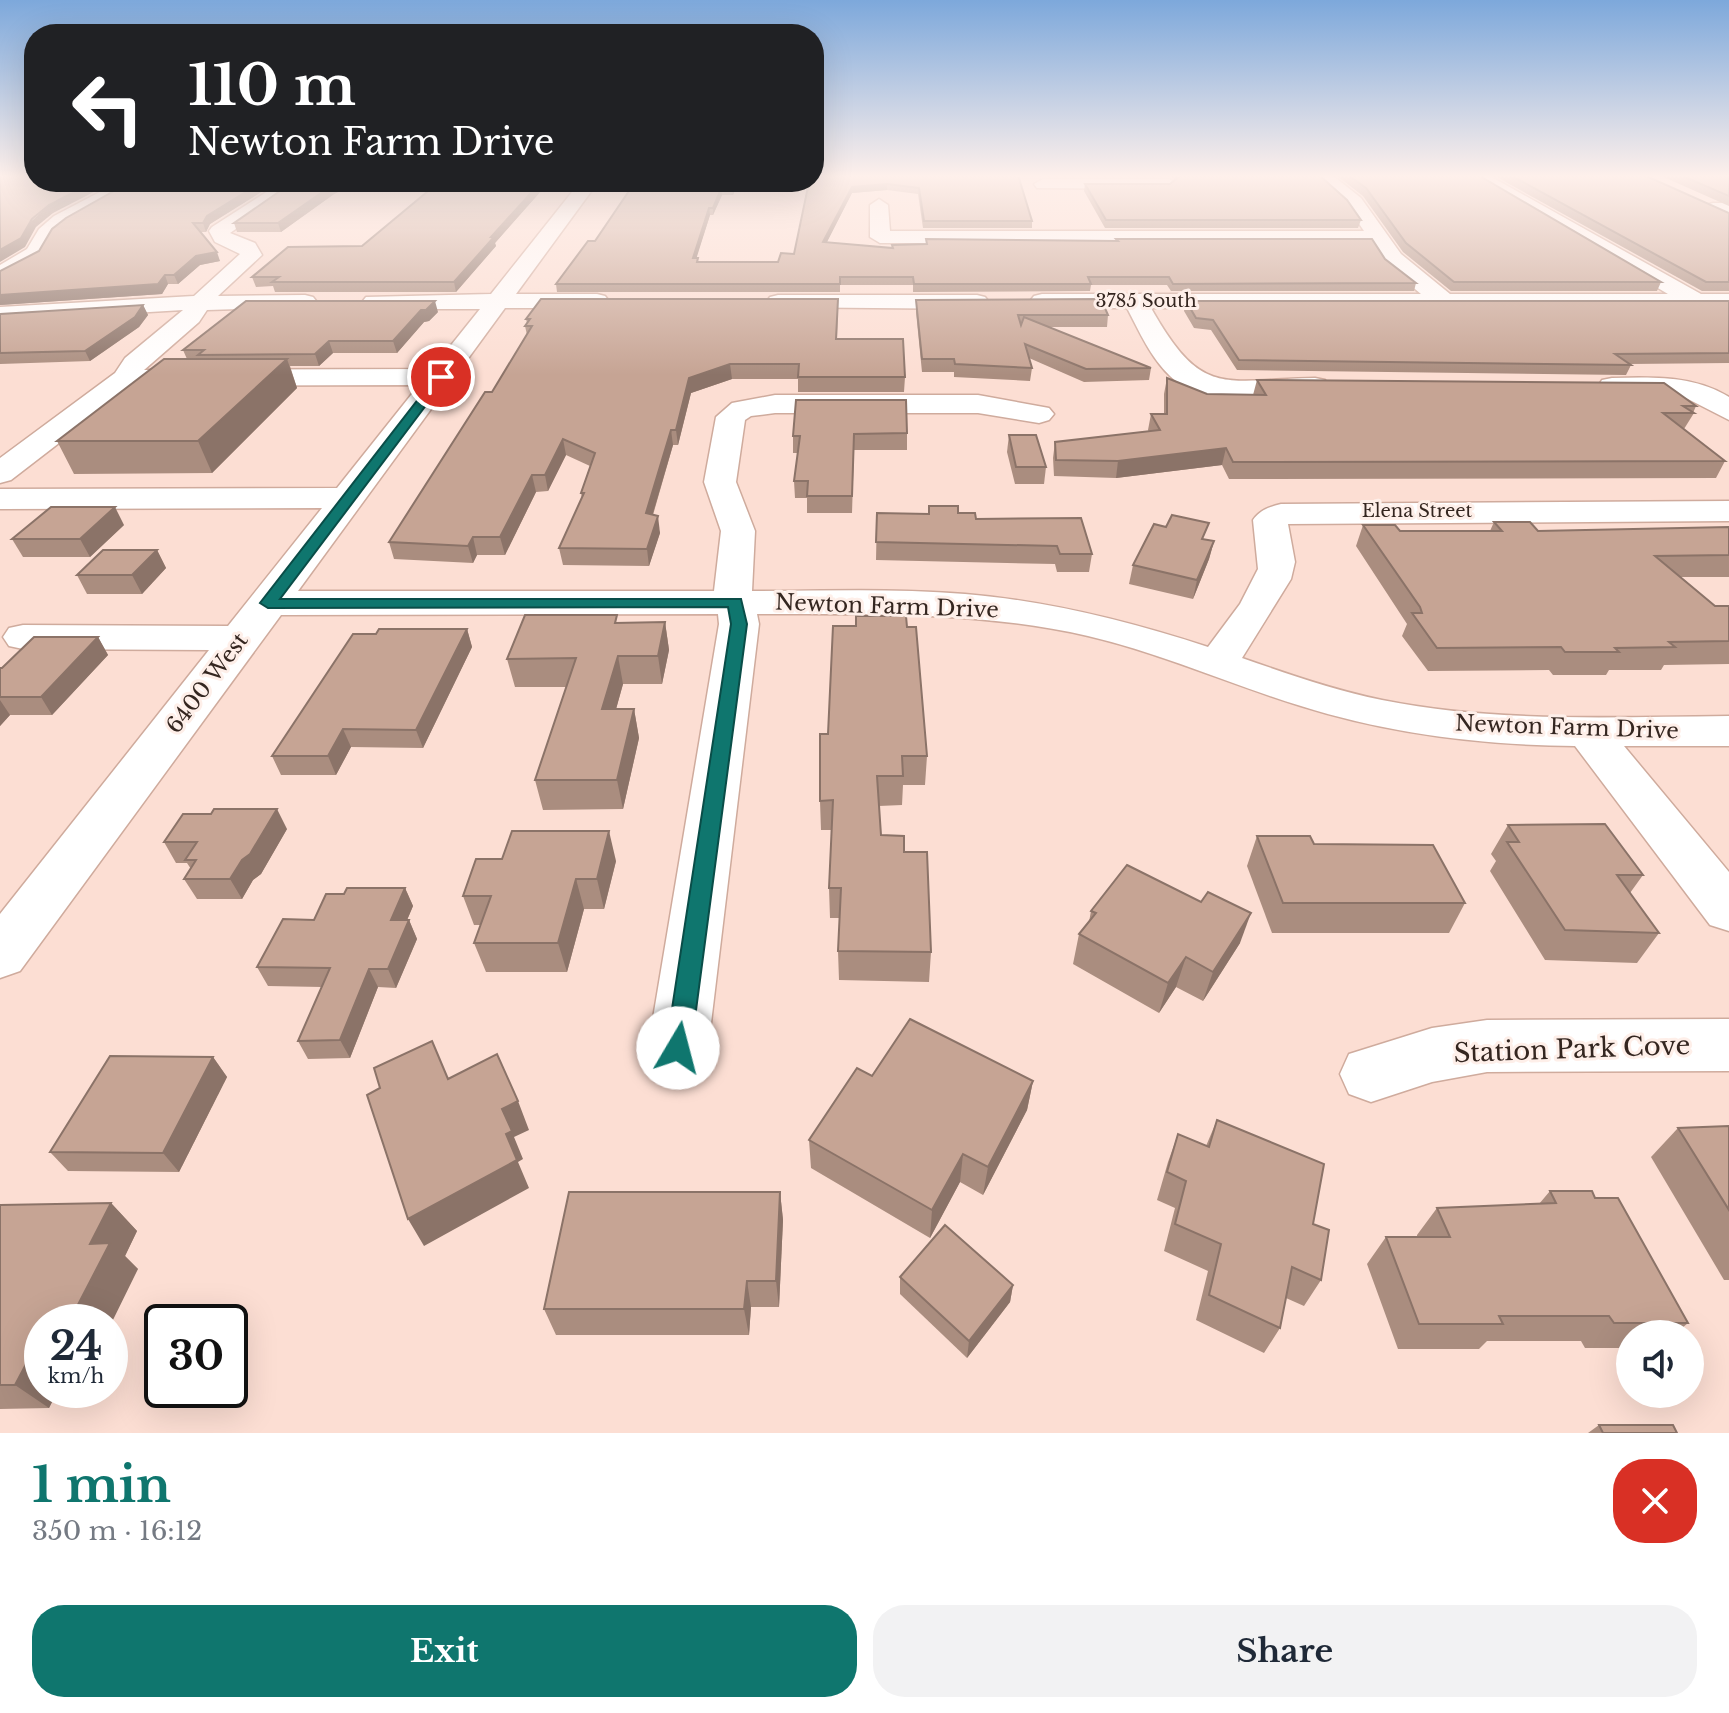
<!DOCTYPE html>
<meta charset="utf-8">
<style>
:root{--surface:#fff;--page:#f2f2f3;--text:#1f2937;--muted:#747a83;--accent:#0f766e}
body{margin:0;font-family:"Libre Baskerville",serif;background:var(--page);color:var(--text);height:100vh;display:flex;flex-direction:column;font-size:30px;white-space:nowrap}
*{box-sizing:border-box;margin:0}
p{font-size:26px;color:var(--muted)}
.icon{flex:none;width:44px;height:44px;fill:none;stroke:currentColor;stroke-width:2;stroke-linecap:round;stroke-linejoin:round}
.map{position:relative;height:1433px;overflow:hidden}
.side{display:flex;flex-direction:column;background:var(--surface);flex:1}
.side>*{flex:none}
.banner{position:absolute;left:24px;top:24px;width:800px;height:168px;border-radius:32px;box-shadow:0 8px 32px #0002;background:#202124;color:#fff;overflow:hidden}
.tools{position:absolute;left:1616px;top:1320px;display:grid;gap:16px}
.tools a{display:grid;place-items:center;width:88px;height:88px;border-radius:50%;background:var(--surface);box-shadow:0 8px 32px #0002;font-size:40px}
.speed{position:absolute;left:24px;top:1304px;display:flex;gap:16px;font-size:40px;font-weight:700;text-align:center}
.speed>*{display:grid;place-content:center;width:104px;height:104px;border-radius:50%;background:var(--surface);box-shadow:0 8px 32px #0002;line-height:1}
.speed small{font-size:20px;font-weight:400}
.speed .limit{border:4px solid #111;border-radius:12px;background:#fff;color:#111}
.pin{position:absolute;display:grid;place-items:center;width:68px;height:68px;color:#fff;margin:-34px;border:4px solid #fff;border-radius:50%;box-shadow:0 2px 8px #0007}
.me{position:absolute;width:88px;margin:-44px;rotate:8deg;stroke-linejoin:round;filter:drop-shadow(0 0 6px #0008)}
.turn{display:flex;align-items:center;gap:28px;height:168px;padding:0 32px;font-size:36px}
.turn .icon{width:104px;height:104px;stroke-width:2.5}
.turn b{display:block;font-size:56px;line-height:68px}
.round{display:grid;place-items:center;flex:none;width:84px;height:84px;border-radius:32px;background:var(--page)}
.overview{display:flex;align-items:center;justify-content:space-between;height:136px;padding:0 32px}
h1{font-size:48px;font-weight:700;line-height:60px;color:var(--accent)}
.primary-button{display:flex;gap:16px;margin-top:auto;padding:16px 32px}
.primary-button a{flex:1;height:92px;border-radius:32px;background:var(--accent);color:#fff;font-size:32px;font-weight:700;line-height:92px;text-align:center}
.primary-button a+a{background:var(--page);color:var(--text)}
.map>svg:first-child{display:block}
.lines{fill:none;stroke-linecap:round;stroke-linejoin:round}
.minor-casing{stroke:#cfab9d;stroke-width:3}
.minor{fill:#fff;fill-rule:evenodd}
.wall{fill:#aa8d7f}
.shaded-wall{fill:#8b7368}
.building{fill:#c6a494;stroke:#8b7368;stroke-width:2}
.route{fill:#0f766e;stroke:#0a4d48;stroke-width:2}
.labels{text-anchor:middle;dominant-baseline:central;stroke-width:6;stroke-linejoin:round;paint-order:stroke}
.far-street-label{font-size:18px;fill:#342620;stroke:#feefe9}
.street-label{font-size:22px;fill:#342620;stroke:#feefe9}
.near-street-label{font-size:26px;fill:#342620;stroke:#feefe9}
</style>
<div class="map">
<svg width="1729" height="1433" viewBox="0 0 1729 1433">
<rect width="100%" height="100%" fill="#fcded3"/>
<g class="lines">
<defs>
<g id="minor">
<path d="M1312,175H1332L1361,198L1401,254L1450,294H1668L1467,175H1488L1701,294H1729V308H1151C1202,398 1221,380 1315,378L1325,380L1329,386L1325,392L1315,394C1271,396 1206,409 1170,376C1151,358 1139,331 1127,308H1042L1034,306L1030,301L1034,296L1042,294H1421L1385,264L1372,243H880L870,237V205L879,199L888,205L890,231H1364L1347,206Z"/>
<polygon points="1043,179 1169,179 1178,184 1169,189 1037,188 1034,184"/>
<polygon points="119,182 141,182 68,224 54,236 42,257 0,282 0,265 27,249 39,229 54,216"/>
<path d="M282,182H303L230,233L255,243L262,255L218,296L305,295L313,297L317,302L313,307L207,310L199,322L144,370L432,369L480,309H374L366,307L362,302L366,297L491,294L580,182H598L516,294H597L605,296L609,301L605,306L597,308H505L298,591H714L721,531L704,482L716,417L732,403L775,395H978L1049,408L1054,414L1049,420L1039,423L978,413H775L751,416L745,420L736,482L755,531L752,591C823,591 895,588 965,594C1049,601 1129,621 1208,647L1240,604L1258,569L1253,520C1260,510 1269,507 1281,504L1729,501V521L1288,524L1295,562L1291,579L1242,658C1288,674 1334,690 1382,700C1496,723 1613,717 1729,716V746H1624L1729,872V931L1710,925L1575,746C1481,745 1390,734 1301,706C1229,684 1161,653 1088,636C979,611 868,614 757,614L759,624L708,1048L699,1067L678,1075L657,1067L648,1048L719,624L718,614L281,615L20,971L0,978V914L209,650L23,649L9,646L3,637L9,628L23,625L228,626L322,508L0,509V489L337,488L419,385L133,386L11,480L0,483V458L115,373L125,358L183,310L0,321V307L194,296L240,254L215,242L209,231L212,227Z"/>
<polygon points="1713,203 1729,203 1729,215 1706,213 1703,209 1706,205"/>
<polygon points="778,295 977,295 985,297 989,302 985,307 977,309 770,307 766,302 770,297"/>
<path d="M1612,378C1652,377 1694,375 1729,397V420L1684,397L1602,392L1598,386L1602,380Z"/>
<polygon points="1729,1019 1729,1071 1487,1072 1432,1082 1371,1102 1349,1094 1340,1074 1349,1054 1432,1028 1487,1020"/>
</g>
</defs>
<!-- minor casing -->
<use href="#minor" class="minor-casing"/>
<!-- minor -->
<use href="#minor" class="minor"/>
</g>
<!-- wall -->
<g class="wall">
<polygon points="1018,175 1032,221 1032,228 923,228 918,194 887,190 852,193 826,243 893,248 926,244 926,239 1116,241 1116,239 1385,259 1416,283 1414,291 1171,291 1167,285 1091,285 1090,291 913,292 913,285 840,285 840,292 557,292 556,284 595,241 629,191 619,191 618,185 738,182 733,195 722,195 713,215 710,215 696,258 698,258 698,262 778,262 794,254 809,182"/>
<polygon points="1075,175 1319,175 1361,220 1358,228 1105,228 1084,191 1085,184 1170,184 1176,180 1169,176 1075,176"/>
<polygon points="1336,175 1478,175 1661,282 1657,291 1451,291 1403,252 1363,196"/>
<polygon points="1493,175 1644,175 1729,213 1729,291 1702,291"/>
<polygon points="1659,175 1729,175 1729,206"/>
<polygon points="130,182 277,182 210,224 206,232 200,232 220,261 200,265 178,284 168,284 162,294 0,305 0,271 39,251"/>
<polygon points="293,182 549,182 495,243 496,246 456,292 275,292 273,286 256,287 252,277 362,246 434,186 350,186 334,194 281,232 237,232 234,223"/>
<polygon points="838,299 837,339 905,377 904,392 798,392 798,379 732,379 691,393 678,445 673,445 653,515 660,533 649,566 563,565 559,548 582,498 581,493 590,466 566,455 548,491 536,492 505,555 477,555 473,563 394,559 389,542 492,392 527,335 525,326 527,323 526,319"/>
<polygon points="916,300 1108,315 1107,327 1048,327 1151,368 1149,380 1084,382 1029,358 1032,368 1030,381 954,377 954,372 922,372 916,312"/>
<polygon points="1186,301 1729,301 1729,363 1629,364 1631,365 1626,375 1237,370 1211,330 1194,328 1184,311"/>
<polygon points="143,305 148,315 139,327 90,361 0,364 0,314"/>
<polygon points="438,312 429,321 424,322 397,353 333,353 319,366 290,366 297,388 212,473 74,474 57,441 187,359 183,350"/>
<polygon points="1167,378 1207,394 1253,395 1257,380 1696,406 1693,413 1694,413 1684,429 1725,461 1716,478 1229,479 1222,465 1116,478 1054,476 1053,458 1055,442 1149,432 1148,430 1151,414 1164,414 1164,394"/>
<polygon points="796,400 907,433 907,450 854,450 852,513 807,513 807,498 795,498 794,481 798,453 793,453 793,436"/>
<polygon points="1009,435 1046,467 1044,484 1015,484 1007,452"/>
<polygon points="929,506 958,513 1092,554 1089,572 1057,572 1055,564 876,560 877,513 928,514"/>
<polygon points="1494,522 1538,531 1729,527 1729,577 1681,577 1715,606 1729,606 1729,664 1664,665 1661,670 1609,670 1606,675 1553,675 1549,670 1428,671 1402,636 1407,624 1356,546 1363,525 1400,531 1490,531"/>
<polygon points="124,525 90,557 23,557 12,539"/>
<polygon points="1205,540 1214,541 1209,559 1193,599 1129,584 1133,565"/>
<polygon points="157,550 166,568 142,594 87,594 77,575"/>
<polygon points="665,622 669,650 662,684 623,684 616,709 634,709 639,738 623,809 543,810 535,780 566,687 515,687 507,659 619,623"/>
<polygon points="907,627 927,756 925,785 903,785 902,805 879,806 881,835 904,852 931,952 929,982 839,980 838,951 840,918 830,918 829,888 832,830 821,830 820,801 828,734"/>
<polygon points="467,629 472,647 423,748 351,747 336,775 281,775 272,756 376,634"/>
<polygon points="98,637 108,655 52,715 10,715 0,726 0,668"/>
<polygon points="1508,825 1643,875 1630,893 1659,933 1637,963 1545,960 1490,871 1496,861 1491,854"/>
<polygon points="287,829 261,874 253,880 242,899 197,899 184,879 191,869 187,863 176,863 164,842"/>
<polygon points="1257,836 1314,844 1465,903 1449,933 1272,933 1247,866"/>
<polygon points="616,861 604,909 584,909 567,972 486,972 474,943 481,925 474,925 463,896"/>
<polygon points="405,888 413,906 407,920 409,920 417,939 396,988 378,987 350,1058 308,1059 298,1041 322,987 268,986 257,967 344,894"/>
<polygon points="1091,911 1240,943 1203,1001 1176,987 1159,1013 1073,964 1079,934 1089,922"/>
<polygon points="213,1057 227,1077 179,1172 68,1171 50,1152"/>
<polygon points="872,1076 1033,1081 1027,1110 983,1195 960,1182 930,1238 811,1168 809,1140"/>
<polygon points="1217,1120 1313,1224 1321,1280 1304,1306 1286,1298 1280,1328 1264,1353 1196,1320 1208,1271 1164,1251 1175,1208 1157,1200 1168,1162 1178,1134 1206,1146"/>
<polygon points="1729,1126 1729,1280 1724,1280 1651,1157 1678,1128"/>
<polygon points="1550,1191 1595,1198 1688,1323 1675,1334 1630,1334 1630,1348 1585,1348 1581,1341 1487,1341 1479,1349 1398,1349 1367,1264 1386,1237 1417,1237 1417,1235 1437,1208 1539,1204"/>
<polygon points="780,1192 783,1220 779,1307 751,1307 749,1335 556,1335 544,1309"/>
<polygon points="111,1203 137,1231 125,1256 138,1269 42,1322 42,1390 58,1390 49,1408 0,1409 0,1205"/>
<polygon points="900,1277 1013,1285 1010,1302 967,1358 900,1294"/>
<polygon points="1599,1425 1677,1433 1588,1433"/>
</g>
<!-- shaded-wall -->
<g class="shaded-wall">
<polygon points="94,182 113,182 53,213 36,227 25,247 0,262 0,250 49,205"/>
<polygon points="262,182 277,182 210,224 206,232 203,223 207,216"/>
<polygon points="340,182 348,182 350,186 334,194 281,232 278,223 331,186"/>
<polygon points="541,182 549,182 495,243 496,246 456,292 454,282 491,237"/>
<polygon points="735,182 738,182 733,195 732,189"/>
<polygon points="887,184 887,190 852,193 823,250 823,242 852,187"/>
<polygon points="721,189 722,195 713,215 713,208"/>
<polygon points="709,208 710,215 694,266 693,258"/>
<polygon points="217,252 220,261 200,265 178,284 174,275 196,256"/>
<polygon points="165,275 168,284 162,294 0,305 0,295"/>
<polygon points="435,301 438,312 429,321 424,322 397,353 393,341 421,310"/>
<polygon points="143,305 148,315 139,327 90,361 85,351"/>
<polygon points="329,341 333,353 319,366 315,354"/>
<polygon points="287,359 297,388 212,473 198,441"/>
<polygon points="730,364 732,379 691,393 678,445 676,430 689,378"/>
<polygon points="671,430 673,445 648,530 646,513"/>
<polygon points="563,439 566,455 548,491 545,475"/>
<polygon points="1226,448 1222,465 1116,478 1118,461"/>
<polygon points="532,475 536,492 505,555 500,537"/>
<polygon points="115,507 124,525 90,557 80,539"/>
<polygon points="658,516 660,533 649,566 647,549"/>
<polygon points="473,537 477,555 473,563 468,546"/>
<polygon points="1214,541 1209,559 1193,599 1197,580"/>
<polygon points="157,550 166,568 142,594 132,575"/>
<polygon points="665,622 669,650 662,684 658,656"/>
<polygon points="467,629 472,647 423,748 416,730"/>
<polygon points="98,637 108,655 52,715 41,697"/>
<polygon points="618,656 623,684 608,738 602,709"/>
<polygon points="0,700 10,715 0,726"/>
<polygon points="634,709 639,738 623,809 617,780"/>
<polygon points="343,729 351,747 336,775 328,756"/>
<polygon points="277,809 287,829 261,874 253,880 242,899 230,879 242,860"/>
<polygon points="609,831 616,861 604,909 597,879"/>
<polygon points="576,879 584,909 567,972 558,943"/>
<polygon points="405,888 413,906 399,939 391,920"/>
<polygon points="1251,913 1240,943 1203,1001 1213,972"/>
<polygon points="409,920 417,939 396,988 388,969"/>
<polygon points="1186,957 1176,987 1159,1013 1168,983"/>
<polygon points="369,969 378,987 350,1058 340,1040"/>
<polygon points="213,1057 227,1077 179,1172 163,1153"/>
<polygon points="1033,1081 1027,1110 983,1195 988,1167"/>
<polygon points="518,1101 529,1130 514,1137 523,1159 518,1162 529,1188 424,1246 408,1219 506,1134 502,1109"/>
<polygon points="963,1154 960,1182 930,1238 932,1210"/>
<polygon points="780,1192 783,1220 779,1307 776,1281"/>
<polygon points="111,1203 137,1231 125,1256 138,1269 110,1326 110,1322 69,1322 90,1244"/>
<polygon points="747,1281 751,1307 749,1335 744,1309"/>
<polygon points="1013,1285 1010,1302 967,1358 969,1341"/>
<polygon points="35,1347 42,1353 42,1390 58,1390 49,1408 15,1385"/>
</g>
<!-- building -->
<g class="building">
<polygon points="0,175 34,175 34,182 94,182 49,205 32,219 21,238 0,250"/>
<polygon points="814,175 1018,175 1032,221 924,221 919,188 887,184 852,187 823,242 893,248 892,245 927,244 926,239 1118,241 1116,239 1372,239 1385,259 1416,283 1173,284 1169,277 1088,277 1091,284 914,284 913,277 840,277 840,284 556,284 588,241 595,241 633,185 618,185 620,182 735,182 732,189 721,189 713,208 709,208 693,258 698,258 697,262 778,262 781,253 794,254 809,182 814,182"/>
<polygon points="1181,175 1319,175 1347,200 1361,220 1106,220 1085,184 1170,184"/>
<polygon points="1348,175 1478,175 1661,282 1454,282 1406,243 1366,188"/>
<polygon points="1510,175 1644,175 1729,213 1729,282 1706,282"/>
<polygon points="1680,175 1729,175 1729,196"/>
<polygon points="130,182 262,182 207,216 203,223 193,223 217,252 196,256 174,275 165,275 158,284 0,295 0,271 39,251 52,229 66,218"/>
<polygon points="293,182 340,182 331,186 278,223 234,223"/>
<polygon points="439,182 541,182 491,237 494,237 454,282 272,282 279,277 252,277 288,247 362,246"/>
<polygon points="541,299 838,299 836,339 903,339 905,377 798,377 799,364 730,364 689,378 676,430 671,430 646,513 658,516 647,549 559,548 584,493 581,493 595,453 563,439 545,475 532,475 500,537 473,537 468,546 389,542 485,392 492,392 532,326 525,326 530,319 526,319"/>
<polygon points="1101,299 1108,315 1018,315 1021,325 1024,317 1151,368 1086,369 1025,344 1032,368 955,364 954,359 922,359 916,300"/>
<polygon points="246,301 435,301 426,310 421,310 393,341 329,341 315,354 198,355 204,350 183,350"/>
<polygon points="1186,301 1729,301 1729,353 1615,354 1631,365 1239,360 1213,320 1196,318"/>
<polygon points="143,305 135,317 85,351 0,353 0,314"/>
<polygon points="164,359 287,359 198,441 57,441"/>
<polygon points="1167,378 1207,394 1266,395 1257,380 1664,383 1696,406 1683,406 1694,413 1663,413 1725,461 1233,462 1226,448 1118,461 1056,460 1055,442 1160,430 1151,414 1167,414"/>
<polygon points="796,400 906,400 907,433 854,434 852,496 807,496 808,481 794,481 800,436 793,436"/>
<polygon points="1009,435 1036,435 1046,467 1016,467"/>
<polygon points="929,506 958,506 958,513 975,513 976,519 1081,518 1092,554 1060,554 1057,546 876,542 877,513 929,514"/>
<polygon points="51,507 115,507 80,539 12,539"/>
<polygon points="1172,515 1209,523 1202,539 1214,541 1197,580 1133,565 1154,524 1166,527"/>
<polygon points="1494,522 1530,522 1538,531 1729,527 1729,555 1655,556 1715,606 1729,606 1729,641 1669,642 1675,647 1615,648 1619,652 1565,652 1561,647 1437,648 1412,613 1422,613 1420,607 1363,525 1395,525 1400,531 1502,531"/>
<polygon points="103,550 157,550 132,575 77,575"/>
<polygon points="525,615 617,615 615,623 665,622 658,656 618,656 602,709 634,709 617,780 535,780 576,658 507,659"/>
<polygon points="856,616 906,616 907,627 916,627 927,756 902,756 903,776 877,776 881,835 904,836 904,852 927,852 931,952 838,951 841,888 829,888 833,800 820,801 820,734 828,734 833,626 856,626"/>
<polygon points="379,629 467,629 416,730 343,729 328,756 272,756 353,634 376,634"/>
<polygon points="34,637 98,637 41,697 0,697 0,668 2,668"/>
<polygon points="214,809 277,809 250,854 242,860 230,879 184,879 196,860 185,860 197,842 164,842 183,814 211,814"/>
<polygon points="1605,824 1643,875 1617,875 1659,933 1565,930 1507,842 1519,842 1508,825"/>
<polygon points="512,831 609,831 597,879 576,879 558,943 474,943 491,896 463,896 476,859 502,859"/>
<polygon points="1257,836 1310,836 1314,844 1433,845 1465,903 1283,903"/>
<polygon points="1127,865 1201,902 1208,892 1251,913 1213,972 1186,957 1168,983 1079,934 1096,913 1091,911"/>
<polygon points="347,888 405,888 391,920 409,920 388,969 369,969 340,1040 298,1041 330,968 257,967 283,919 314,920 326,894 344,894"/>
<polygon points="910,1019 1033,1081 988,1167 963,1154 932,1210 809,1140 857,1068 872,1076"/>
<polygon points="432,1041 448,1079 497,1054 518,1101 502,1109 512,1131 506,1134 517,1160 408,1219 367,1095 380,1088 374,1068"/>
<polygon points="110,1056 213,1057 163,1153 50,1152"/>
<polygon points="1217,1120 1324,1164 1313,1224 1329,1230 1321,1280 1292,1267 1280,1328 1209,1295 1221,1244 1175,1224 1186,1181 1167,1172 1178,1134 1209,1147"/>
<polygon points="1729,1126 1729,1210 1678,1128"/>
<polygon points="1550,1191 1592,1191 1595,1198 1618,1198 1688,1323 1614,1323 1609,1316 1499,1316 1503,1324 1419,1324 1386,1237 1450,1237 1437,1208 1556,1203"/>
<polygon points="569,1192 780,1192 776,1281 747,1281 744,1309 544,1309"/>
<polygon points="111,1203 90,1244 110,1243 69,1322 42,1322 42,1347 35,1347 15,1385 0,1385 0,1205"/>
<polygon points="945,1225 1013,1285 969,1341 900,1277"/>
<polygon points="1599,1425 1673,1425 1677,1433 1603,1433"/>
</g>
<!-- sky -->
<linearGradient id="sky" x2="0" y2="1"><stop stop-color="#7da8db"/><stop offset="0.47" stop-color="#fef0eb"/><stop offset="1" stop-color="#fef0eb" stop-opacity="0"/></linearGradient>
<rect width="1729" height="375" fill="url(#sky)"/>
<!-- route -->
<polygon class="route" points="441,374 446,377 445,380 280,599 741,599 747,624 691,1048 687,1056 678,1059 669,1056 666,1048 731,624 728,607 268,608 260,603 437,375"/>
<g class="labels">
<!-- far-street labels -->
<g class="far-street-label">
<text x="1146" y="301">3785 South</text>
<text x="1417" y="511">Elena Street</text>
</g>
<!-- street labels -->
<g class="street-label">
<text transform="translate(887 606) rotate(2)">Newton Farm Drive</text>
<text transform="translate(207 683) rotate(-53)">6400 West</text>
<text transform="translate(1567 727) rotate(2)">Newton Farm Drive</text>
</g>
<!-- near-street labels -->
<g class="near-street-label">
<text transform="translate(1572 1049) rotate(-2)">Station Park Cove</text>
</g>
</g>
</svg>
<div class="tools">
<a><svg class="icon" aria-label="sound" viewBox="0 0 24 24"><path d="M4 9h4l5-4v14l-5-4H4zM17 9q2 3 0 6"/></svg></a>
</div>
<div class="speed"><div>24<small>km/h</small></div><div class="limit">30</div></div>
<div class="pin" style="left:441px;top:377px;background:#d93025"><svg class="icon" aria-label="arrive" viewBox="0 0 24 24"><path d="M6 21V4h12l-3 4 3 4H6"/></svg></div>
<svg class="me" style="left:678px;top:1048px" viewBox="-20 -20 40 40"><circle r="19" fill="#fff"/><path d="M0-13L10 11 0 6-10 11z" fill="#0f766e"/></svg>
<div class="banner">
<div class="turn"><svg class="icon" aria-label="left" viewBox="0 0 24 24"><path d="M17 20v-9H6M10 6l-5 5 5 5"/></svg><div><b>110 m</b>Newton Farm Drive</div></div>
</div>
</div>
<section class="side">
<div class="overview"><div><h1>1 min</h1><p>350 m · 16:12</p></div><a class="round" style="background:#d93025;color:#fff"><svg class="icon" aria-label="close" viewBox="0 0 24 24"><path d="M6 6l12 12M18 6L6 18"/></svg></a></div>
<div class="primary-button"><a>Exit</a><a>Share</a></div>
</section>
